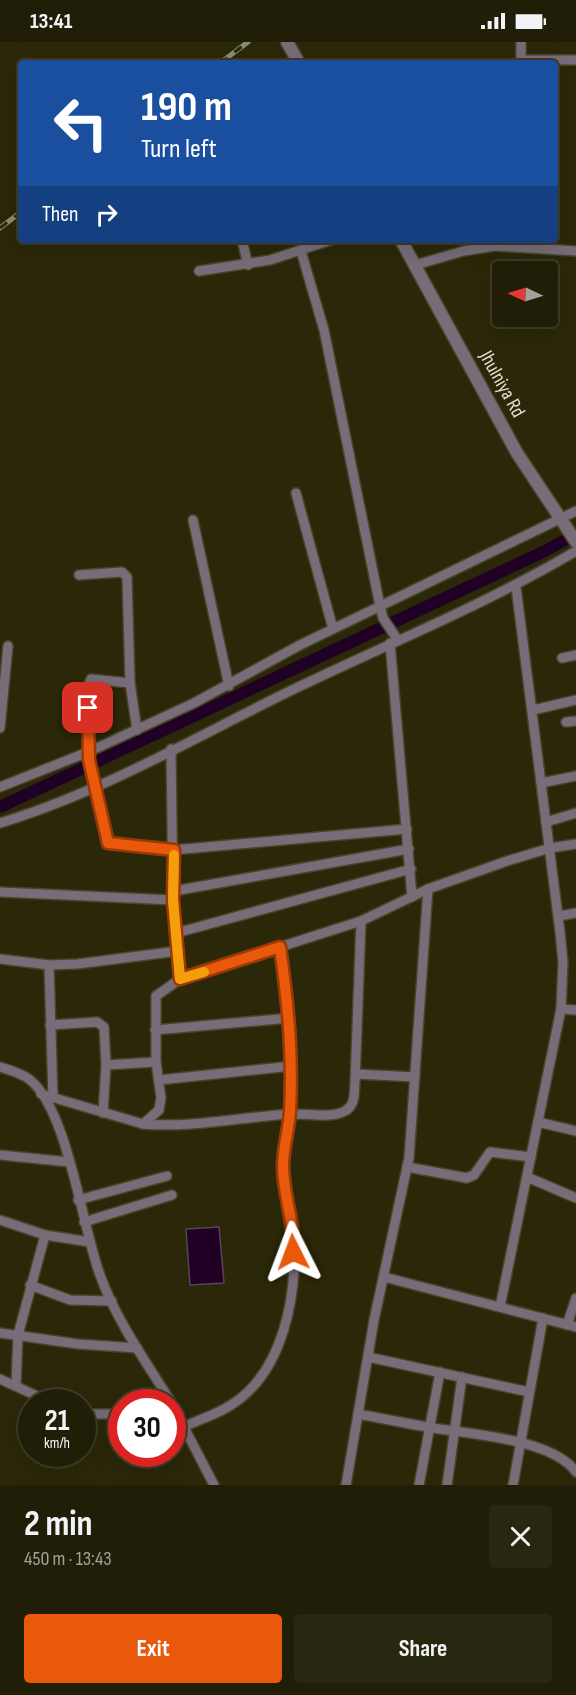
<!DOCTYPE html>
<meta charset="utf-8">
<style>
:root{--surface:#201e06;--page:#282710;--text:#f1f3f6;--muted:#a2a29b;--line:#3d3c28;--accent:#ea580c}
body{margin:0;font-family:"Sofia Sans Condensed",sans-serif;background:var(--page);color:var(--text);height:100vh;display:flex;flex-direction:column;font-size:22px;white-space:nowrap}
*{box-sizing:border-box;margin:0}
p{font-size:20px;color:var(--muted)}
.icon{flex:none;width:33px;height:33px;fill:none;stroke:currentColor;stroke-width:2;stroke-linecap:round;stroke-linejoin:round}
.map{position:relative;height:1443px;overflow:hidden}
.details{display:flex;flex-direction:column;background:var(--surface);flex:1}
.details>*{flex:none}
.banner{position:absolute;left:18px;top:18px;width:540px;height:183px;border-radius:6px;box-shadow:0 6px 24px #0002,0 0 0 2px var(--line);background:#1a4fa0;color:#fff;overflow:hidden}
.needle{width:39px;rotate:274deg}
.controls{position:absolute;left:492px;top:219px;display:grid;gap:12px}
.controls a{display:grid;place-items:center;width:66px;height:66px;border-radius:6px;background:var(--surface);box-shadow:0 6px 24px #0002,0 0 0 2px var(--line);font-size:30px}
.speed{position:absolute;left:18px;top:1347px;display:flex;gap:12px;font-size:30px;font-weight:700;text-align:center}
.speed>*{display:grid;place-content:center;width:78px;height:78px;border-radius:50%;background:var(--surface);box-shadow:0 6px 24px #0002,0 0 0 2px var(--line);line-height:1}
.speed small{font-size:15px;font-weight:400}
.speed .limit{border:9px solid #d22;background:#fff;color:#111}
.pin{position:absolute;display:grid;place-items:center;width:51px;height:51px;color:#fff;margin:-26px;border-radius:12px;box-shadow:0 3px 9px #0006}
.me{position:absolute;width:66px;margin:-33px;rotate:357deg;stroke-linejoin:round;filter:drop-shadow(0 0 4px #0008)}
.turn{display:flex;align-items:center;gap:21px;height:126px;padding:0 24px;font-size:27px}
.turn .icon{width:78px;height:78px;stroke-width:2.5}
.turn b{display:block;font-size:42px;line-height:51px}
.then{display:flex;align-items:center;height:57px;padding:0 24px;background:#0003;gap:12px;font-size:22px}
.round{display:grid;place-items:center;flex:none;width:63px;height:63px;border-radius:6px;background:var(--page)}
.summary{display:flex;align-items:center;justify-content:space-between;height:102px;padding:0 24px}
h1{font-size:36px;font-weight:700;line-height:45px}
.action{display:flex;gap:12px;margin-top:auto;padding:12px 24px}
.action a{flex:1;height:69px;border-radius:6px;background:var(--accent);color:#fff;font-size:24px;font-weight:700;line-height:69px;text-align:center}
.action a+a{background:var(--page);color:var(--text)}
.status{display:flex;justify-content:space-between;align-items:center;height:42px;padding:0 30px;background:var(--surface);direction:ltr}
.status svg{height:16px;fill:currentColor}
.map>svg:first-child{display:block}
.water{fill:#210026;stroke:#5a4358;stroke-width:1.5}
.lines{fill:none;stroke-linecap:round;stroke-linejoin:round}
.canal{stroke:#210026;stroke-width:12}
.minor-casing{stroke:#474528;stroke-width:12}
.tertiary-casing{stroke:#474528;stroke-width:15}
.minor{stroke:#776c78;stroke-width:9}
.tertiary{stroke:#776c78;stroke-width:12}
.rail-casing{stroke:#8d8b73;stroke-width:5}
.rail{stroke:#2a2808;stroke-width:3;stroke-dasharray:9;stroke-linecap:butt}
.route-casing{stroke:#983908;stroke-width:15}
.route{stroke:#ea580c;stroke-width:10}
.slow{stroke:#f59e0b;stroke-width:10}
.labels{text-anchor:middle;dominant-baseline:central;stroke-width:6;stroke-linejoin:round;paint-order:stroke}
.street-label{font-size:20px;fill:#e0dfcd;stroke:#2a2808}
</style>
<div class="status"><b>13:41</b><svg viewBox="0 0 49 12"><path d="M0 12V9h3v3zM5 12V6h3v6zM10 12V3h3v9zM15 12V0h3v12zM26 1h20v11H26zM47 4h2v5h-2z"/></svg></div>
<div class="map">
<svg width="576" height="1443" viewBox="0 0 576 1443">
<rect width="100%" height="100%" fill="#2a2808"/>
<!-- water -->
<polygon class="water" points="219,1185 224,1241 190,1243 186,1187"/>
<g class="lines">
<!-- canal -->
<polyline class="canal" points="0,765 543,510 576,492"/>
<defs>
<g id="minor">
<polyline points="521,18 521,0"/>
<polyline points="516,21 524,18 576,18"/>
<polyline points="242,198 248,223"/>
<polyline points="301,209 324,288 380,564 383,576 397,597"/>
<polyline points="415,223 464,209 495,204 576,209"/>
<polyline points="199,229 270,218 331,198"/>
<polyline points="296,451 333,587"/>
<polyline points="193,478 229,644"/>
<polyline points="79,533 122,530 127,535 130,641 137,688"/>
<polyline points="390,601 412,855"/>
<polyline points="562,616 576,613"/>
<polyline points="130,641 91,637 88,644 89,718 108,801 173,808 407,787"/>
<polyline points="533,668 576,658"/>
<polyline points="566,680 576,679"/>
<polyline points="0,686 8,604"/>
<polyline points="171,707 173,858 180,937"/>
<polyline points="541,741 576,734"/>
<polyline points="0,745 88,710 194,661 300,603 576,469"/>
<polyline points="546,780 576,771"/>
<path d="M0,781C102,750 194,696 290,649C385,603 485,563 576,509"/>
<polyline points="174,849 409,807"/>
<polyline points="0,850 173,858"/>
<polyline points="559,874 576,871"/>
<polyline points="176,891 411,827"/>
<polyline points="0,917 49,923 77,922 178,909"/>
<polyline points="49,923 53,1056"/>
<polyline points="561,967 576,968"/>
<polyline points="50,983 97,980 104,985 106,1023 103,1071"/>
<polyline points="155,988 290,976"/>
<polyline points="106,1023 156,1020"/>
<path d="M0,1025C10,1028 21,1031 29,1037C68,1067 82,1185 100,1233C116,1278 146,1320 171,1360"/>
<polyline points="356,1032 415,1035"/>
<polyline points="159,1038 292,1024"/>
<polyline points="41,1052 143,1082 159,1068 161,1056 156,1020 156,954 180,937 361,879 428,847 507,819 550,806 576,802"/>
<polyline points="538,1080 576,1089"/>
<path d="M143,1082C193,1086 241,1075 290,1072C307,1071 330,1077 345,1069C356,1063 354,1050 355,1040L361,879"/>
<polyline points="0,1113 69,1120"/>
<polyline points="407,1125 467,1136 474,1133 490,1110 531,1115"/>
<polyline points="527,1135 576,1156"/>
<polyline points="78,1158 167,1134"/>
<polyline points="0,1178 45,1193 90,1200"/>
<polyline points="84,1180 172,1153"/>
<polyline points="384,1235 576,1285"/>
<polyline points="30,1243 70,1258 112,1259"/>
<polyline points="500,1265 561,967 563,920 560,890 516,545"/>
<polyline points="567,1283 576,1256"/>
<polyline points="0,1291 78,1302 137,1306"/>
<polyline points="368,1315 529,1350"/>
<polyline points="0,1337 50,1360"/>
<polyline points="16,1344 18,1293 45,1193"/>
<polyline points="172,1362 214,1443"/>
<polyline points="82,1372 122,1372"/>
<path d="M358,1372C381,1376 404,1381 427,1385C466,1392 552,1396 576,1430"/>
<path d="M186,1384C200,1377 218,1372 231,1363C284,1330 297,1253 294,1195C292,1171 283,1148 283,1123C283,1105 289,1087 290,1069C293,1013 288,961 280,905"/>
<polyline points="346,1443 374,1278 409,1116 428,847"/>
<polyline points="419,1443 440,1330"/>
<polyline points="447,1443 462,1335"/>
<polyline points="513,1443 543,1276"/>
</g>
<g id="tertiary">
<polyline points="287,0 299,21"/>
<polyline points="401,198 517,411 576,500"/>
</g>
</defs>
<!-- minor casing -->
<use href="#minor" class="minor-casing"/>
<!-- tertiary casing -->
<use href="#tertiary" class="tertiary-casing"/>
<!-- minor -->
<use href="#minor" class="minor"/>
<!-- tertiary -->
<use href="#tertiary" class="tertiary"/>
<defs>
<g id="rail">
<polyline points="220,21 248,0"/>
<polyline points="0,186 21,170"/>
</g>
</defs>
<!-- rail casing -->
<use href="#rail" class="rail-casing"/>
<!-- rail -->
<use href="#rail" class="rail"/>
</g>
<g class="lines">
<defs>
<path id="route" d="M88,666L89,718L108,801L174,808L173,858L180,937L280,905C288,961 293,1013 290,1069C289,1087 283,1106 283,1124C283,1153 295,1180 293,1210"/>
</defs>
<!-- route casing -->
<use href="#route" class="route-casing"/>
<!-- route -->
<use href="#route" class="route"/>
<!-- slow -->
<polyline class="slow" points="174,813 173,858 180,937 204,930"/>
</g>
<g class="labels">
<!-- street labels -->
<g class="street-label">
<text transform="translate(502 342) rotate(61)">Jhulniya Rd</text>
</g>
</g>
</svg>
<div class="controls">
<a><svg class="needle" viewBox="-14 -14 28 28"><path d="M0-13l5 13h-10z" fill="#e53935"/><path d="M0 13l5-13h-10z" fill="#a2a29b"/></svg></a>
</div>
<div class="speed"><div>21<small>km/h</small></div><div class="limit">30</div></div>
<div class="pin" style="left:88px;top:666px;background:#d93025"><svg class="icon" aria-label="arrive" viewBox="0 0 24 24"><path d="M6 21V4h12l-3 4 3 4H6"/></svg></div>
<svg class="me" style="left:293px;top:1210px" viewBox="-20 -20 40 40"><path d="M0-17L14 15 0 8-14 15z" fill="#ea580c" stroke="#fff" stroke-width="4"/></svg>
<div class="banner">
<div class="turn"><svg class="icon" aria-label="left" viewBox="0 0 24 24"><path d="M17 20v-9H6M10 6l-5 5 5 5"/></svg><div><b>190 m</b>Turn left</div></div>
<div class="then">Then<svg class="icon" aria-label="right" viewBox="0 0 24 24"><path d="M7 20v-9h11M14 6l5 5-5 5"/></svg></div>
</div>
</div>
<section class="details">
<div class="summary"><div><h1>2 min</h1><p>450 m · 13:43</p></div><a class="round"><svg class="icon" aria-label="close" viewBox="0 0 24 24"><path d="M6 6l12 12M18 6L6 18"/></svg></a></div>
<div class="action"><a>Exit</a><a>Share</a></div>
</section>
